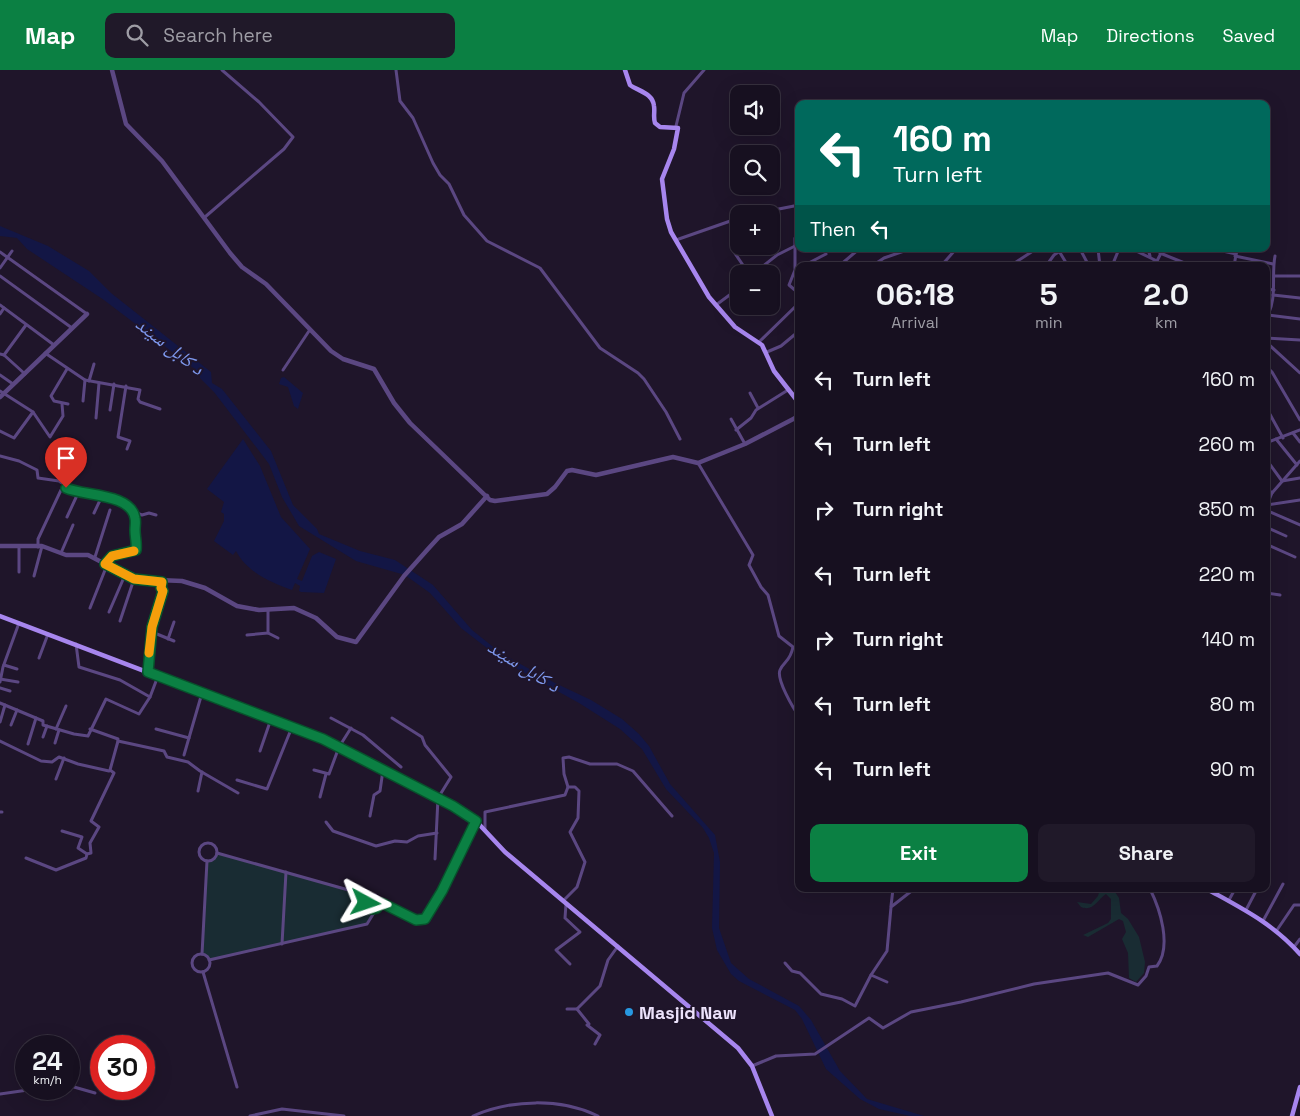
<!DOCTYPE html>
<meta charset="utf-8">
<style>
:root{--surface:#171020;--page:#201929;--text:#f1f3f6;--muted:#9e9da5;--line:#36303e;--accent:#0b8043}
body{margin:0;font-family:"Space Grotesk","Noto Naskh Arabic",sans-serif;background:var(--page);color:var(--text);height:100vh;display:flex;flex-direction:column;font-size:19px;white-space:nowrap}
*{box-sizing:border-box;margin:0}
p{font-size:16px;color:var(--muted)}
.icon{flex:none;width:28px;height:28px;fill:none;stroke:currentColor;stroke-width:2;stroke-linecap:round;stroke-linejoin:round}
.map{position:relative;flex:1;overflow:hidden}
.panel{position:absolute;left:795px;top:192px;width:475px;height:630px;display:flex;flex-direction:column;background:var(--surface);border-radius:10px;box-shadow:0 5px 20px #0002,0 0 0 1px var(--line)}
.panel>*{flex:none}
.hud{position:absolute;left:795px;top:30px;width:475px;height:152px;border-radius:10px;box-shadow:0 5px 20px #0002,0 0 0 1px var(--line);background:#00695c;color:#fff;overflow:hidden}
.tools{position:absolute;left:730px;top:15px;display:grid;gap:10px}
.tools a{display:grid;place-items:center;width:50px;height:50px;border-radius:10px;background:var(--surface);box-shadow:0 5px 20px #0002,0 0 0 1px var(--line);font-size:25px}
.speed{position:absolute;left:15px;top:965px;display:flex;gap:10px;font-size:25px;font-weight:700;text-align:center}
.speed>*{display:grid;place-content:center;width:65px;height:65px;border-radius:50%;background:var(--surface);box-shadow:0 5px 20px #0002,0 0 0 1px var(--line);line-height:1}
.speed small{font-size:12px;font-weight:400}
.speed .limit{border:8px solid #d22;background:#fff;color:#111}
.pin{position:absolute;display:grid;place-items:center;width:42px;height:42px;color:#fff;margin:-51px -21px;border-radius:50% 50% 50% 0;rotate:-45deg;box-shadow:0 0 5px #0007}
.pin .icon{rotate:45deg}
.me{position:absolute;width:55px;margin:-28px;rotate:95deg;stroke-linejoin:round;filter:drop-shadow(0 0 4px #0008)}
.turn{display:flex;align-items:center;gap:18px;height:105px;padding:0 15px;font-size:22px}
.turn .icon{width:65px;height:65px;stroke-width:2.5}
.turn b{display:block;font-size:35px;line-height:42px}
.then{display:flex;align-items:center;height:48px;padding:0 15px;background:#0003;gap:10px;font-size:19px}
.eta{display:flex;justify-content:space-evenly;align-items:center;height:85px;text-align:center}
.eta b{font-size:30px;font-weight:700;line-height:35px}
.primary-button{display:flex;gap:10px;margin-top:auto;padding:10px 15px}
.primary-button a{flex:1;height:58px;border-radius:10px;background:var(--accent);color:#fff;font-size:20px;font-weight:700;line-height:58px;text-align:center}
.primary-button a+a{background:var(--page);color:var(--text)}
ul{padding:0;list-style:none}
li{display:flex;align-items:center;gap:15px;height:65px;padding:0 15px}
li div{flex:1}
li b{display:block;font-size:19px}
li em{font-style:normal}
header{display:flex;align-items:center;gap:30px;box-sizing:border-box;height:70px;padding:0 25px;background:var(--accent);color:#fff}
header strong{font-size:24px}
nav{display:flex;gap:28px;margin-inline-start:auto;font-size:18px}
.search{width:350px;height:45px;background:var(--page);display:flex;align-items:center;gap:12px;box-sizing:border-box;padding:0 18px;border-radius:10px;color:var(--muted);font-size:19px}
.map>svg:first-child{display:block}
.green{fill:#192c33}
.water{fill:#131645}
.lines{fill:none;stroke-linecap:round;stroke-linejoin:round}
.minor{stroke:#5b4782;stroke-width:3}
.tertiary{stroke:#5b4782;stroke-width:4.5}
.secondary{stroke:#a786ee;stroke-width:4.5}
.route-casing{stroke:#07532c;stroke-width:12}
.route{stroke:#0b8043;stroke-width:9}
.slow{stroke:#f59e0b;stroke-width:9}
.poi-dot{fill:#2798e1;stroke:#1f152a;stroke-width:2}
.labels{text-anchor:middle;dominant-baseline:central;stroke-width:4;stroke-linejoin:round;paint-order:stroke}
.poi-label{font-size:18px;font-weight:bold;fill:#ece2fb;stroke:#1f152a;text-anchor:start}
.water-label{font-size:19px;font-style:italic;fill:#7e98ed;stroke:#1f152a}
</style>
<header>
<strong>Map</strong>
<div class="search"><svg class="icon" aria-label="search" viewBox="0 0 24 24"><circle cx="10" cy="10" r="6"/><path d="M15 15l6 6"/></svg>Search here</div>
<nav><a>Map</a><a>Directions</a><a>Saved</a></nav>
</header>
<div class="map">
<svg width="1300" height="1046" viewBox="0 0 1300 1046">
<rect width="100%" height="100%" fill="#1f152a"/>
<!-- green -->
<g class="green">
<polygon points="217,783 352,821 368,828 367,836 375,839 367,854 210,890 202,884 207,791 213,789"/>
<path d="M1100,819H1113L1119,828L1121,843L1128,849L1139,867L1145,892L1144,903L1136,912L1129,908L1128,883L1122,869L1126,862L1123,851L1119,849L1088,867L1083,865L1108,853L1111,849V829L1106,824C1097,830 1093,842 1081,837L1077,832L1091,834L1098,826Z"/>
</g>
<!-- water -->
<g class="water">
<polygon points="0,156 48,176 89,201 111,223 211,302 212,313 222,319 271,381 293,435 317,459 319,464 360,481 395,490 433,515 472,560 502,584 555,613 591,630 622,649 639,664 649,676 670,714 715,765 720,792 719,858 731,893 749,909 799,936 811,950 840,1001 867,1029 924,1046 910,1046 879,1039 860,1029 826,999 802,949 795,940 739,911 731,904 717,880 712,858 714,783 709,768 703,758 666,719 642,679 620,659 579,633 505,592 461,558 430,523 405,505 356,491 299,456 282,427 269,394 214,322 200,308 200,303 104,230 27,179 17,168 0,166"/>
<polygon points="284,307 303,323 298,339 294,336 288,317 279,314 281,308"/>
<path d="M243,369L260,396L281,447L310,479L297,509L302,511L312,486L319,482L336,489L324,523L301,522L299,521L300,516L295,513L292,520C270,512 247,502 236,481L233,485L214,471L224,451V444L221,442L224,432L207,419Z"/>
</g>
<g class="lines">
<!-- minor -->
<g class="minor">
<polyline points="396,0 400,31 413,48 433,93 440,105 449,114 464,145 487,171 540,198 600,278 638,303 644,309 666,342 680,369"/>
<polyline points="676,56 684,23 704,0"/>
<polyline points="754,144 799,135"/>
<polyline points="205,147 284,79 293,67 259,32 222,0"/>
<polyline points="795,168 795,200 789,215 796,221 799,220"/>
<polyline points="676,170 739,148"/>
<polyline points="1080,179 1089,196"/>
<polyline points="1098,179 1100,196"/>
<polyline points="1132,179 1157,191 1159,196"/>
<polyline points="1148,179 1150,186"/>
<polyline points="1214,179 1236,184"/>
<polyline points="1059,181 1068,196"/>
<polyline points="0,182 87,244"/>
<polyline points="734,182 749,204"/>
<polyline points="1160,183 1192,196"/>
<polyline points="1235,186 1273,194"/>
<polyline points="803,196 826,184"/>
<polyline points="839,196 859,179"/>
<polyline points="872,196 884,188 910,179"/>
<polyline points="941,196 956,179"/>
<polyline points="1010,196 1036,179"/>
<polyline points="1046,196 1054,185 1063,179"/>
<polyline points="1112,196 1119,179"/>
<polyline points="1140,196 1157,191 1163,179"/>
<polyline points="1234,196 1237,179"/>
<polyline points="0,198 12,181"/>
<polyline points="753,204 777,185 795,176"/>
<polyline points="0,206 72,258"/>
<polyline points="1274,206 1300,206"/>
<polyline points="1266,219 1274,220"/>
<polyline points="1273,225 1300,228"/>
<polyline points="0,235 54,275"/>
<polyline points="716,235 739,218"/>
<polyline points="0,244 4,238"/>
<polyline points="1268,245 1300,249"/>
<path d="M1266,248C1278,230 1271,206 1275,186"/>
<polyline points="1266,268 1300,270"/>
<polyline points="759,272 799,233"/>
<polyline points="1266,272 1300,303"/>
<polyline points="767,282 781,276 799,261"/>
<polyline points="45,283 85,310 140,320 138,329 140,332 160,339"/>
<polyline points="0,284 4,285 25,304"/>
<polyline points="4,285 26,255"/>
<polyline points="1266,296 1272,302 1300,350"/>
<polyline points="67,299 51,326 54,331 68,334"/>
<polyline points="283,300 309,261"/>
<polyline points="0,305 13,314"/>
<polyline points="89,311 94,294"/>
<polyline points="126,316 118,367 130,371 127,379"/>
<polyline points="0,321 33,342 50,367 63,346 62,334"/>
<polyline points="750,323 758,338"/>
<polyline points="83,331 85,310"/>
<polyline points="1266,337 1283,368"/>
<polyline points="110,340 114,314"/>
<polyline points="795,347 799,355"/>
<polyline points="96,348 99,313"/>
<polyline points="731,349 745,374"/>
<polyline points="736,360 751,348 756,340 788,320"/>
<polyline points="0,361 14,368 33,342"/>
<polyline points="1293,363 1300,372"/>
<polyline points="1276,369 1297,395"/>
<polyline points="1266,373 1300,360"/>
<polyline points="0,386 19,391 37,400 38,408 59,411 73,421 89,422 116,429 134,442 142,445 149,443 156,445"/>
<polyline points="1266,389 1282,411 1300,408"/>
<path d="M698,393L753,485L749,495L761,517L768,525L779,566L793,577C790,592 784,591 780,600C776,609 793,638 799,646"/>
<polyline points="1266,417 1272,423"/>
<polyline points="1267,435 1300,430"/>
<polyline points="1266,437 1272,423 1300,391"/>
<polyline points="1266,440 1300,455"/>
<polyline points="94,443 102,426"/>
<polyline points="67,447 79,421"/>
<polyline points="1266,457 1286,466"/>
<polyline points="1266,474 1295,487"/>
<polyline points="19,477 19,502"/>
<polyline points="38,477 38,469 61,420"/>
<polyline points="61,483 73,455"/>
<polyline points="95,487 110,440"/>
<polyline points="1266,493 1268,493"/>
<polyline points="105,494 112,485 136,480 135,449 133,442"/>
<polyline points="34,506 42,476"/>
<polyline points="1266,523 1280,525"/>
<polyline points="90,538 107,495"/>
<polyline points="109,542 125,505"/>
<polyline points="120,551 134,509"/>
<polyline points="152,562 174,571"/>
<polyline points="268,563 278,568"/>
<polyline points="247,565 268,563 268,540"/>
<polyline points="168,569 174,552"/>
<polyline points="76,574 79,597 120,610 150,627"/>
<polyline points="39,588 48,564"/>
<polyline points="4,595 17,599"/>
<polyline points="0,609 18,612"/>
<polyline points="0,612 3,597 19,553"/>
<polyline points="0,618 10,621"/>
<polyline points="0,633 43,651 43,655 74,664 88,666 106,629 139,644 150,627 158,606"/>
<polyline points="331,648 363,665 401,697"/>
<polyline points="392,648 422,667 425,675 451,707 438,728 435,789"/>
<polyline points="0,652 5,635"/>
<polyline points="11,655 17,640"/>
<polyline points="56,659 66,636"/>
<polyline points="90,659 118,669 118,671 164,681 167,687 188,692 200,701 238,723"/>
<polyline points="156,659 189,668"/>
<polyline points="43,667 47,656"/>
<polyline points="0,671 41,691 52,692 59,687 78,694 109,701"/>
<polyline points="55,673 59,660"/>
<polyline points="28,674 36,648"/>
<polyline points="260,681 271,649"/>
<polyline points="184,685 202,623"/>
<polyline points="314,700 329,704 339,677 351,658"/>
<polyline points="56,709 64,688"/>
<polyline points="237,710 267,719 292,657"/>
<polyline points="198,721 202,702"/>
<polyline points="320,727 326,704"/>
<polyline points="0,742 2,742"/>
<polyline points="370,746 374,725 380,721 383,700"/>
<polyline points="326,752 333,761 376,776 395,771 407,772 418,766 437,763"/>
<polyline points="485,760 485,742 565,725 568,717 564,704 563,688 569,687 590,694 617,694 633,701 672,746"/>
<polyline points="62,761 82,767 78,778 87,784"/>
<circle cx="208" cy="782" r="9"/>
<polyline points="26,788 56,800 86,788 87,784 91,783 90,773 99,757 91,751 114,703 110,700 118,671"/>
<polyline points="368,828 367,836 375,839"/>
<polyline points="1229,830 1235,819"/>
<polyline points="563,831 577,817 585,792 570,762 578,748 579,721 575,717 568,717"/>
<polyline points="380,833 416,850 425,849 442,821 476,751"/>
<polyline points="566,834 565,848 580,862 556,880 570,894"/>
<polyline points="891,836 893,819"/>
<polyline points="1246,840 1257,819"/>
<polyline points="1263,851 1283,814"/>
<polyline points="1277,860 1294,835 1300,835"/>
<polyline points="282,874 286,802"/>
<polyline points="1294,877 1300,869"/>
<circle cx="201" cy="893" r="9"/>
<polyline points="202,884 207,791"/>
<polyline points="209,890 367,854 380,833 379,828 375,825 368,828 352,821 217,783"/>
<polyline points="785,893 792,901 800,903 821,924 842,929 855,936 871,905 887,881 891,837 914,819"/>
<polyline points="203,902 237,1017"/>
<polyline points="871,905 887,912"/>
<polyline points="567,939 577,939 600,916 608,890 618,876"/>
<polyline points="577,939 589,954 587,955 600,965 595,974"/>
<path d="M752,996L776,986L815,984L869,948L883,958L911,942L961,932L1034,914L1108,903L1138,915L1146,906L1149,897L1157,896C1172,876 1160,839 1150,819"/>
<polyline points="69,1011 74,1017 95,1023"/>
<polyline points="0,1024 35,1019 41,1022 47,1019"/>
<polyline points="250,1046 282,1039 344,1046"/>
<path d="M473,1046C512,1029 560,1028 598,1046"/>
</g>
<!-- tertiary -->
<g class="tertiary">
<polyline points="112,0 126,54 162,91 230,183 242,197 266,214 331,281 343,289 374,299 394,333 410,353 490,430 495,431 547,424 555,417 567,401 572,400 596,405 673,387 698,393 745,374 799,346"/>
<polyline points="0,327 87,244"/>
<polyline points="0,476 42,476 66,485 88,485 134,509 182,511 205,518 237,536 259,540 294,538 316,548 337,567 356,572 404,506 428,479 439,467 462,454 487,426"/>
<polyline points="148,602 152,557 163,521 161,518 162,512"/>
</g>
<!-- secondary -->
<g class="secondary">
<path d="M625,0L630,15C638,21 653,23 654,36C655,42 653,47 655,53L660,57L678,58L674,79L662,109L667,149L671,162L709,227L735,257L762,275L774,301L799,333"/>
<polyline points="0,546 323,669 453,735 476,751 505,782 738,978 752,996 772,1046"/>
<path d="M1207,819C1243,839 1272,853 1300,884"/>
<polyline points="1292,1046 1300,1017"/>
</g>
</g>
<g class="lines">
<defs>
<path id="route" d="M66,418C83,426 131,423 135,448C136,452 135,456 135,460C135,467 137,473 136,480L112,486L105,494L134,509L162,512L161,518L163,521L152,557L148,602L323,669L453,736L476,751L442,821L425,849L416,850L384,834L380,833L377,838L372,839L366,833"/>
</defs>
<!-- route casing -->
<use href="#route" class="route-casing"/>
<!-- route -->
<use href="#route" class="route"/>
<!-- slow -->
<polyline class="slow" points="134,481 112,486 105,494 134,509 162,512 161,518 163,521 152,557 149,583"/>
</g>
<!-- markers -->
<circle class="poi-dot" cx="629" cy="942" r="5"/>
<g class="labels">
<!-- poi labels -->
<g class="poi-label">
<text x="639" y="942">Masjid Naw</text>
</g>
<!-- water labels -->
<g class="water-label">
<text transform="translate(170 276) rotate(38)">د کابل سيند</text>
<text transform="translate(524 596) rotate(32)">د کابل سيند</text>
</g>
</g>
</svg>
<div class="tools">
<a><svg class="icon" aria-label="sound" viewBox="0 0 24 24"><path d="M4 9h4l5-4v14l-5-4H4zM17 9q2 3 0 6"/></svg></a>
<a><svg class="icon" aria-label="search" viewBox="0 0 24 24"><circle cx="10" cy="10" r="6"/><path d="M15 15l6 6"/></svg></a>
<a>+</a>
<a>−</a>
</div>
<div class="speed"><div>24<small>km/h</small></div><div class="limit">30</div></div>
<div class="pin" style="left:66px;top:418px;background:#d93025"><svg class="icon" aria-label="arrive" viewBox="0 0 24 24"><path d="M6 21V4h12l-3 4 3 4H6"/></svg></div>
<svg class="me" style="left:366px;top:833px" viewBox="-20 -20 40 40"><path d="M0-17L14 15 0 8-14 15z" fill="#0b8043" stroke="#fff" stroke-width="4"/></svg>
<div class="hud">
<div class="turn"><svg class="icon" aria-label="left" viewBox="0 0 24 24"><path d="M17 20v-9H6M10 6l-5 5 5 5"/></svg><div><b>160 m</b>Turn left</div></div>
<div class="then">Then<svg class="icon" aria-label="left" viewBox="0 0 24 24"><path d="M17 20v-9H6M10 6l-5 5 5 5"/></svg></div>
</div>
<section class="panel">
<div class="eta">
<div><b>06:18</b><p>Arrival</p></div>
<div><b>5</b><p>min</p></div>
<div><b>2.0</b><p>km</p></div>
</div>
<ul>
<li><svg class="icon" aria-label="left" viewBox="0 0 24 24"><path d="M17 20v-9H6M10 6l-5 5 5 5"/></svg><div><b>Turn left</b></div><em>160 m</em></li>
<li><svg class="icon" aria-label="left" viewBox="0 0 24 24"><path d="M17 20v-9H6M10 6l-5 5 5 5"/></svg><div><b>Turn left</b></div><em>260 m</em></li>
<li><svg class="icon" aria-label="right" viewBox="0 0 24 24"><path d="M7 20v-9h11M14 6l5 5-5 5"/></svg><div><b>Turn right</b></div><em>850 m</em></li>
<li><svg class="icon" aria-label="left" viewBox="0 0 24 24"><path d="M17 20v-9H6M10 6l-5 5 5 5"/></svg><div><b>Turn left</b></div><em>220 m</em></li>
<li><svg class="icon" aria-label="right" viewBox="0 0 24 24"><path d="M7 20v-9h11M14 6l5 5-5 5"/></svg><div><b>Turn right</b></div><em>140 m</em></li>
<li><svg class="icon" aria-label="left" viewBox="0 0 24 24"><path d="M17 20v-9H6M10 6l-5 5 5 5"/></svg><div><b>Turn left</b></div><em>80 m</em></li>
<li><svg class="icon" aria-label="left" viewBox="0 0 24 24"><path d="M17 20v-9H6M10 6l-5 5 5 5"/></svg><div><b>Turn left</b></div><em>90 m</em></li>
</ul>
<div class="primary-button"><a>Exit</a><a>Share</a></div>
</section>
</div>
